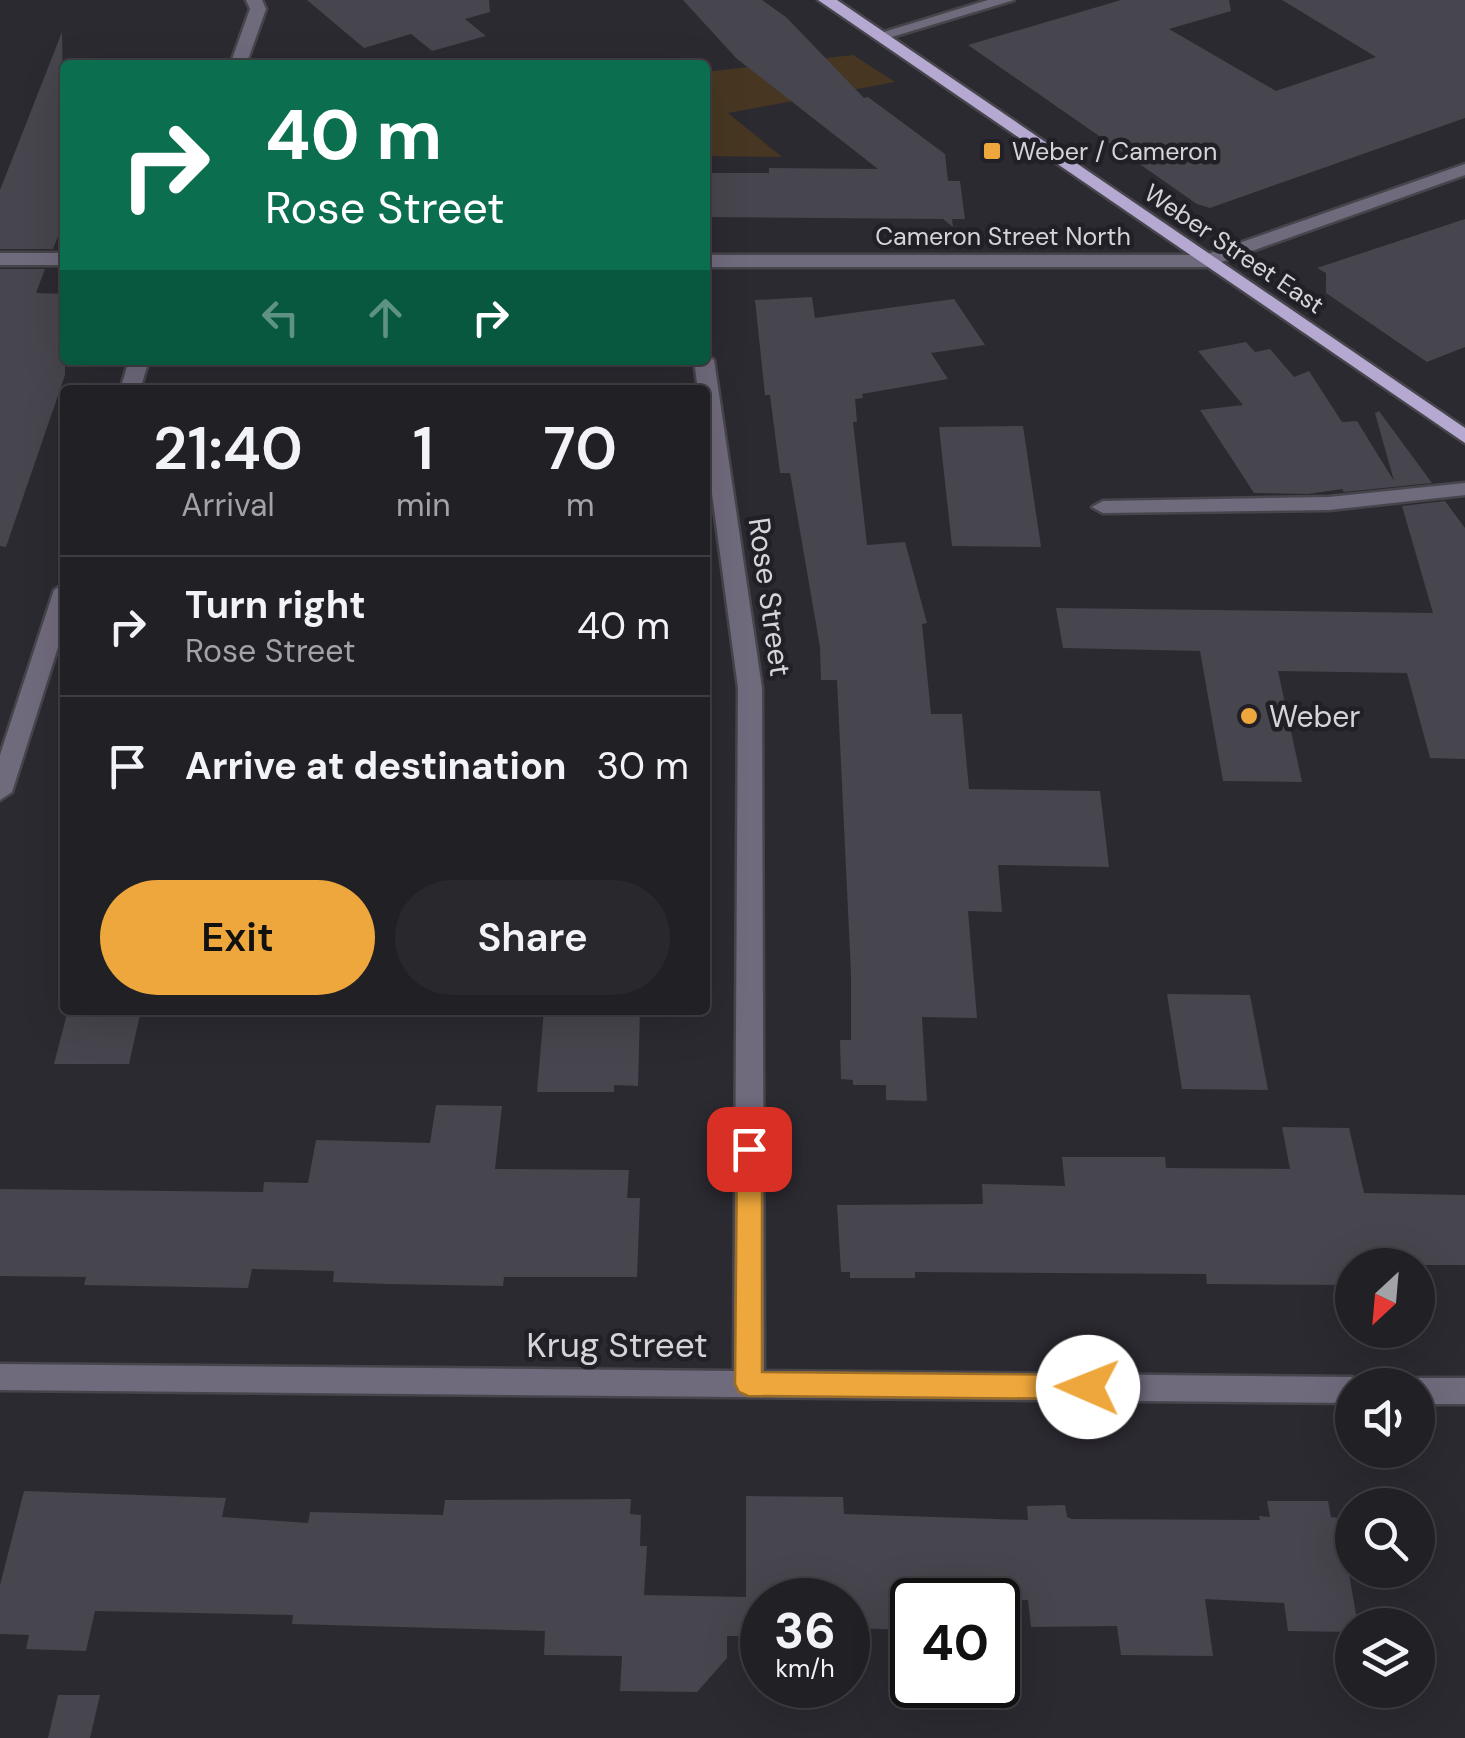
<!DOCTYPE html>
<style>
:root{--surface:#212025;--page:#29282d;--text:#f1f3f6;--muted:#a2a3a7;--line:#3e3e42;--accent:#eea73c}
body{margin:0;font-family:"DM Sans",sans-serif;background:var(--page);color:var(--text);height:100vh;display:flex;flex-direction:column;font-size:38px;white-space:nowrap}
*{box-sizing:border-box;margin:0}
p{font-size:32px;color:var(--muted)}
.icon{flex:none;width:55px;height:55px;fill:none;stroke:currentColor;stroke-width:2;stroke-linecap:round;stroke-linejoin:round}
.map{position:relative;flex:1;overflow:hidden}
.side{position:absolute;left:60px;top:385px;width:650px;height:630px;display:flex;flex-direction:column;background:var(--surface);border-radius:10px;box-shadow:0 10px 40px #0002,0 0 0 2px var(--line)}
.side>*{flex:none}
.top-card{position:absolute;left:60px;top:60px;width:650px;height:305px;border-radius:10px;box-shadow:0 10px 40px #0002,0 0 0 2px var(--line);background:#0b6e4f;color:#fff;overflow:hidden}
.needle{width:65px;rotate:206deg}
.tools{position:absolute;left:1335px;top:1248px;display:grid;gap:20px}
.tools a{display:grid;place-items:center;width:100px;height:100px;border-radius:50%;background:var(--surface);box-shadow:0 10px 40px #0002,0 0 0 2px var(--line);font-size:50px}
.speed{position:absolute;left:740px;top:1578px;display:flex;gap:20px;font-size:50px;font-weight:700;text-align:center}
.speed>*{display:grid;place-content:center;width:130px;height:130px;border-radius:50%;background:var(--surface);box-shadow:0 10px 40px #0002,0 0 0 2px var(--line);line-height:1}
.speed small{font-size:25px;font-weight:400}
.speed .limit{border:5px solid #111;border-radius:15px;background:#fff;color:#111}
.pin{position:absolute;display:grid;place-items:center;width:85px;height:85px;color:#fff;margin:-42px;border-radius:20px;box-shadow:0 5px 15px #0006}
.me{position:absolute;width:110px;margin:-55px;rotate:271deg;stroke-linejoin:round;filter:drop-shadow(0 0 8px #0008)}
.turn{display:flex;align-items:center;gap:35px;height:210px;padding:0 40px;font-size:45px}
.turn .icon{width:130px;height:130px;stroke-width:2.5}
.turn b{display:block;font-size:70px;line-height:85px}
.lanes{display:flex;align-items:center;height:95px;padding:0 40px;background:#0003;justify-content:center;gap:50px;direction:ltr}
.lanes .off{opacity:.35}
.eta{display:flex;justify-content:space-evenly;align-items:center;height:170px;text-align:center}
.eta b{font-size:60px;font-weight:600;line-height:70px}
.cta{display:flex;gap:20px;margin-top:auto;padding:20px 40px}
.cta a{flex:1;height:115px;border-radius:60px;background:var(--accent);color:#111;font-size:40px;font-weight:600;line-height:115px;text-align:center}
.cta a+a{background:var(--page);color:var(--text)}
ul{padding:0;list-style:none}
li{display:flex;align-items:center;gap:30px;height:140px;padding:0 40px;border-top:2px solid var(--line)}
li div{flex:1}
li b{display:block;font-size:38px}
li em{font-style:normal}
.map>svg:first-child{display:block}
.green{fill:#473722}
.building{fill:#47454d}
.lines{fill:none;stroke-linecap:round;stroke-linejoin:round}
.minor-casing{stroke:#47454c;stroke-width:5}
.major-casing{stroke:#47454c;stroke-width:5}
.minor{fill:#706a7d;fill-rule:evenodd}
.major{fill:#b5a9d1;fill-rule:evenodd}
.route{fill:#eea73c;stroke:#9b6d27;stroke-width:2.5}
.poi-dot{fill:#eea73c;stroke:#222027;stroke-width:4}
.labels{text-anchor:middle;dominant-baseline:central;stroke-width:9;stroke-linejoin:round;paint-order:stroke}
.far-poi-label{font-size:25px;fill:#d5d4d9;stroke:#222027;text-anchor:start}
.far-street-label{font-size:25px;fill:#d5d4d9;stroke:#222027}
.street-label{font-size:30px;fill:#d5d4d9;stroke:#222027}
.poi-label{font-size:30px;fill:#d5d4d9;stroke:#222027;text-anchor:start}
.near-street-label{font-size:35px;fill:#d5d4d9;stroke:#222027}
</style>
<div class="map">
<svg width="1465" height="1738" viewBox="0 0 1465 1738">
<rect width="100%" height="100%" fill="#2c2a31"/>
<!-- green -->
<polygon class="green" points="853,55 895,82 728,113 782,157 705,156 705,72"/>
<!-- building -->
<g class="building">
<polygon points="307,0 489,0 490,12 465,19 486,36 432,51 411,34 364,48"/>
<polygon points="683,0 762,0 786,17 864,98 868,97 945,154 948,181 960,181 965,219 952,219 953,227 943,219 705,217 705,173 769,173 769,168 878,169 736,58"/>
<polygon points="1121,0 1229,0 1231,11 1169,29 1276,91 1376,57 1282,0 1465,0 1465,118 1210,208 1197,204 968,45"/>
<polygon points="62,32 65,219 53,249 0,249 0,190"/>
<polygon points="1465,219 1465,347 1427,362 1326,293 1326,273 1317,268"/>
<polygon points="0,269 45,269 36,293 65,294 65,375 6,547 0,546"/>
<polygon points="812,297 815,318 954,299 985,345 931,353 948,379 862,394 863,398 855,399 857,422 853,422 867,545 905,542 927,623 922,624 931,714 962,714 969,789 1100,791 1109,867 998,865 1002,912 968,911 977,1018 922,1017 927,1101 886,1100 886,1085 853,1085 853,1080 841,1079 840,1040 851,1040 851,973 837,680 821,680 820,647 790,473 780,473 770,395 765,395 755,300"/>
<polygon points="1246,342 1255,352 1270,349 1294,377 1309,371 1342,422 1357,421 1394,481 1375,413 1379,411 1432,483 1344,492 1342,489 1308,494 1254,493 1200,410 1243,405 1198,351"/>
<polygon points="1023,426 1041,547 952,546 939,427"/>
<polygon points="1445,501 1465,528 1465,759 1430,758 1407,673 1278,671 1302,782 1223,781 1200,651 1063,648 1056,608 1433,613 1402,506"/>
<polygon points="1167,994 1250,995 1268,1090 1182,1089"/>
<polygon points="68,1010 141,1010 129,1064 54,1064"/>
<polygon points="544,1010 640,1010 638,1086 614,1085 614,1092 537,1092"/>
<polygon points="436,1105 502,1106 495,1169 629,1170 627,1198 640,1198 637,1277 504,1277 503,1286 387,1284 333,1282 334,1271 252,1269 248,1288 84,1285 86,1277 0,1276 0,1189 263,1192 264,1182 308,1183 316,1140 430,1143"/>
<polygon points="1282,1127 1349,1128 1364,1193 1465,1195 1465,1265 1352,1265 1352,1274 1338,1274 1340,1285 1207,1284 1206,1274 915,1272 915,1278 850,1278 850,1272 841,1272 837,1205 983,1204 982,1184 1065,1186 1062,1157 1165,1157 1166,1168 1290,1169"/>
<polygon points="24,1491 226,1498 222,1517 308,1523 310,1512 443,1515 445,1500 631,1499 630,1514 641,1515 640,1546 647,1546 644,1595 746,1597 746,1496 843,1497 844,1514 1028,1520 1027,1506 1065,1505 1067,1517 1072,1519 1260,1520 1259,1516 1270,1517 1267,1501 1328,1501 1331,1517 1339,1518 1358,1625 1352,1625 1352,1632 1288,1631 1284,1603 1205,1599 1213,1656 1121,1655 1117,1626 1031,1627 1028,1600 912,1600 912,1630 848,1628 848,1600 762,1600 762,1636 727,1636 727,1658 697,1692 620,1691 622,1656 544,1655 545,1631 292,1624 293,1615 95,1611 86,1651 26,1649 29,1635 0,1634 0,1585"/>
<polygon points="58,1695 100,1695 90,1738 48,1738"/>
</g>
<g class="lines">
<defs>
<g id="minor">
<polygon points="246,0 262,0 266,9 246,65 230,65 250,9"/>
<polygon points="988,0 1014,0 885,39 871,36"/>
<polygon points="1465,164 1465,175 1207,267 705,267 705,255 1205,255"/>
<rect x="0" y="253" width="65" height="12"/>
<polygon points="705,354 714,360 762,688 764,1371 1352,1377 1365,1385 1352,1385 1352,1403 0,1390 0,1364 734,1371 738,688 705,441 705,390 698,390 694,360 705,360"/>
<polygon points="129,360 149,360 140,390 120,390"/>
<polygon points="1465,483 1465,495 1329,510 1103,513 1092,507 1103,501 1329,497"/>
<polygon points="65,583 65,625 12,792 0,800 0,755 54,590"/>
<polygon points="1418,1378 1465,1378 1465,1404 1418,1404 1418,1385 1406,1385"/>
</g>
<polygon id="major" points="818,0 837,0 1465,428 1465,443"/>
</defs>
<!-- minor casing -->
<use href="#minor" class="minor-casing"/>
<!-- major casing -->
<use href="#major" class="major-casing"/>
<!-- minor -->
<use href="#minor" class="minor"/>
<!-- major -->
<use href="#major" class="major"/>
</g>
<!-- route -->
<polygon class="route" points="749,1139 758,1142 762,1149 762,1372 1088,1375 1098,1379 1102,1387 1098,1396 1088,1399 748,1396 739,1392 735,1384 737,1149 740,1142"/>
<!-- markers -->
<g class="poi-dot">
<rect x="982" y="141" width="20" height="20" rx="5"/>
<circle cx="1249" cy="716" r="10"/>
</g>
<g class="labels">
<!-- far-poi labels -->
<g class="far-poi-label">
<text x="1012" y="151">Weber / Cameron</text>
</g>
<!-- far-street labels -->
<g class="far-street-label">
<text x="1003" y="236">Cameron Street North</text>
<text transform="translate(1234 249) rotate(34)">Weber Street East</text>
</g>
<!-- street labels -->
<g class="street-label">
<text transform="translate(770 597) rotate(82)">Rose Street</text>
</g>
<!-- poi labels -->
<g class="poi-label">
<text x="1269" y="716">Weber</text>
</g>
<!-- near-street labels -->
<g class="near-street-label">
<text x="617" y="1345">Krug Street</text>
</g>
</g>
</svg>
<div class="tools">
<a><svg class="needle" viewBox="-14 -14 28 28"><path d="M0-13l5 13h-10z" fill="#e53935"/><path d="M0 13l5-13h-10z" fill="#a2a3a7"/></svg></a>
<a><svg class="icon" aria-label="sound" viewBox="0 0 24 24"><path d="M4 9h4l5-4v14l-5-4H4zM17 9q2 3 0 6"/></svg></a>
<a><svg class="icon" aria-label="search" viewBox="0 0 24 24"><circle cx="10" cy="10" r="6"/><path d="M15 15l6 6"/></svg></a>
<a><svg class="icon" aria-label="layers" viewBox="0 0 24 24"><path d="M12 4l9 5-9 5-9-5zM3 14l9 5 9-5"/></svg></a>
</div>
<div class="speed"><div>36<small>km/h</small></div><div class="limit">40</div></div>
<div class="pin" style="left:749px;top:1149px;background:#d93025"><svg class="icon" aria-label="arrive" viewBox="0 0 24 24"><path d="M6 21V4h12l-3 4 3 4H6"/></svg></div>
<svg class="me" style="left:1088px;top:1387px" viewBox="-20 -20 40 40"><circle r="19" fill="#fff"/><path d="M0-13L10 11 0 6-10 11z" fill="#eea73c"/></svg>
<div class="top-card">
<div class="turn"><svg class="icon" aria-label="right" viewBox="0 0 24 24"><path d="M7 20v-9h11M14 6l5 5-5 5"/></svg><div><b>40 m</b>Rose Street</div></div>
<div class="lanes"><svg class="icon off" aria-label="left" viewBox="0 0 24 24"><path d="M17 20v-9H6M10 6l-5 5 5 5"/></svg><svg class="icon off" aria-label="ahead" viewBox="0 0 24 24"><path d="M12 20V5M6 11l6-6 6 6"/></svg><svg class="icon" aria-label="right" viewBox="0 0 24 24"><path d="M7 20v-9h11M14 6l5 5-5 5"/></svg></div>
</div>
<section class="side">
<div class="eta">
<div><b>21:40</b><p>Arrival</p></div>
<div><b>1</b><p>min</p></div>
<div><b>70</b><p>m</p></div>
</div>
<ul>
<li><svg class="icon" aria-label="right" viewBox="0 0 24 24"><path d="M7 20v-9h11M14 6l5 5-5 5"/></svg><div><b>Turn right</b><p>Rose Street</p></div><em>40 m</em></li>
<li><svg class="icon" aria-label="arrive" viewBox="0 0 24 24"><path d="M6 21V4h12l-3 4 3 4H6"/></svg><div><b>Arrive at destination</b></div><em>30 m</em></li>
</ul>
<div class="cta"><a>Exit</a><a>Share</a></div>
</section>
</div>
